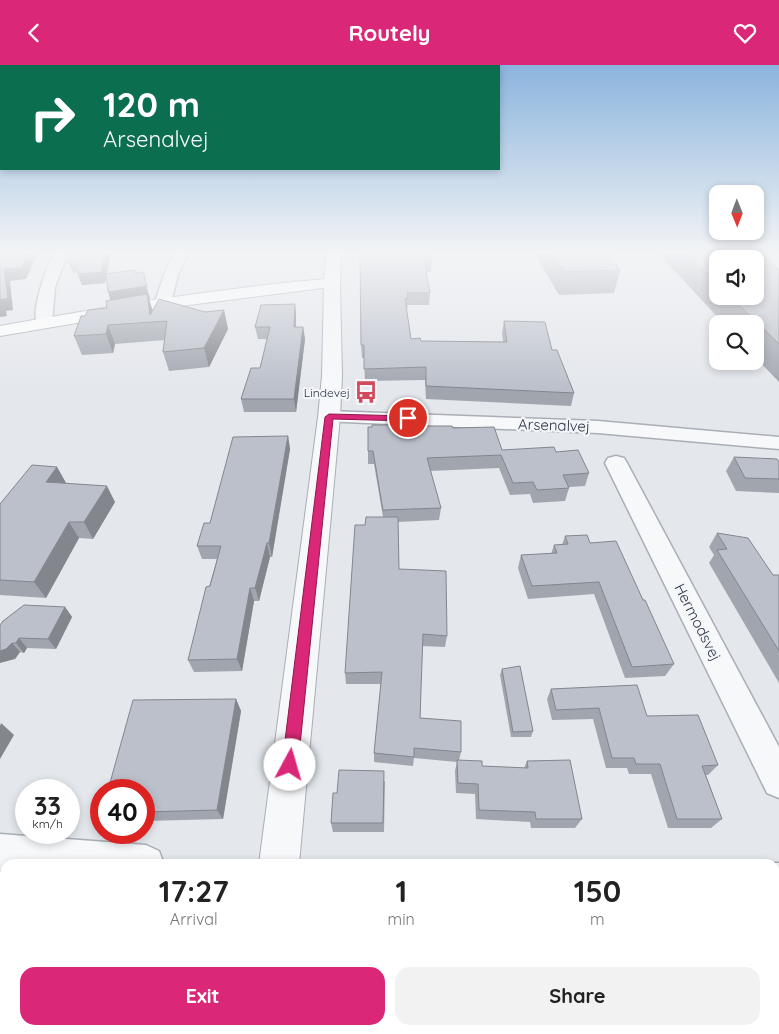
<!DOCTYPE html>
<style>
:root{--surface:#fff;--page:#f2f2f2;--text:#222;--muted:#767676;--accent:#db2777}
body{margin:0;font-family:Quicksand,sans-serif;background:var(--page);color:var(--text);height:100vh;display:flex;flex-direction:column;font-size:19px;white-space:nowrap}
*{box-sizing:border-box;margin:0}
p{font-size:16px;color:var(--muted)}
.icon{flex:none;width:28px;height:28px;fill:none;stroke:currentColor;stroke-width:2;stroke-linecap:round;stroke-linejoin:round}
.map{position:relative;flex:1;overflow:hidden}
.sheet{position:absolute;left:0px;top:794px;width:780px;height:176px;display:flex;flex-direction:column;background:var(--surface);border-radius:15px 15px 0 0;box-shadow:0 2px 8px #0003}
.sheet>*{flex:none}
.guide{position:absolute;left:0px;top:0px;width:500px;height:105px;box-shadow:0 2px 8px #0003;background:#0b6e4f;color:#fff;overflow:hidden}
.needle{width:32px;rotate:179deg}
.tools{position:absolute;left:709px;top:120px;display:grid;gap:10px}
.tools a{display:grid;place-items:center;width:55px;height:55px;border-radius:10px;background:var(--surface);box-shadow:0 2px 8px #0003;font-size:25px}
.speed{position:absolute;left:15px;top:714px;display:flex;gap:10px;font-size:25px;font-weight:700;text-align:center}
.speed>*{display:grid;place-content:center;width:65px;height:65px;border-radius:50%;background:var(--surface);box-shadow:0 2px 8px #0003;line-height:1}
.speed small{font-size:12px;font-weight:400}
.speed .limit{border:8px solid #d22;background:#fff;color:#111}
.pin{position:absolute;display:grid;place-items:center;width:42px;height:42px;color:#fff;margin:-21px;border:2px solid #fff;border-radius:50%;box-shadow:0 1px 5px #0007}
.me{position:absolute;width:55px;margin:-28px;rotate:6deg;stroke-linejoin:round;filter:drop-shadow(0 0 4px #0008)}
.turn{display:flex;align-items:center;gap:18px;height:105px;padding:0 20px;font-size:22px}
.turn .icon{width:65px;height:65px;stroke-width:2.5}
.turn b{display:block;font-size:35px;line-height:42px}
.eta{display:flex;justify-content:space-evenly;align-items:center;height:85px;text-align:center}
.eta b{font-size:30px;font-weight:700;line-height:35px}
.primary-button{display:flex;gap:10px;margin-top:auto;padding:10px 20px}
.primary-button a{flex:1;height:58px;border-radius:15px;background:var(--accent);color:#fff;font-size:20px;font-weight:700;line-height:58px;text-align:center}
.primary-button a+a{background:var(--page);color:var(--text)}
header{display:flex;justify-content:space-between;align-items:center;height:65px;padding:0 20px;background:var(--accent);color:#fff;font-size:22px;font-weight:700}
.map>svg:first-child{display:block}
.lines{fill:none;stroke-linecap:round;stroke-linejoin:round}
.minor-casing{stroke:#a9aeb7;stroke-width:3}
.tertiary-casing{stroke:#a9aeb7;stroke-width:2}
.secondary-casing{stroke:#a9aeb7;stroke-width:2}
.minor{fill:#f7f8fa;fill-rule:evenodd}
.tertiary{fill:#f7f8fa;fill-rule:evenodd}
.secondary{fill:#fff;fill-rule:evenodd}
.wall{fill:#a1a5ae;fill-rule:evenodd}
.shaded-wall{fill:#83868d}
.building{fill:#bbc0ca;stroke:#83868d}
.route{fill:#db2777;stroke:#8e194d}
.labels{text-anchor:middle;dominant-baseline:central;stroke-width:4.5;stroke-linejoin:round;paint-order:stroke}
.far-poi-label{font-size:12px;fill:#2b3445;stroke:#f4f6f9;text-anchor:end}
.street-label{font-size:15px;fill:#2b3445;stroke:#f4f6f9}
</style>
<header><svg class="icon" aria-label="back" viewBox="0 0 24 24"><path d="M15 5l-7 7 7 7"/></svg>Routely<svg class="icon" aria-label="heart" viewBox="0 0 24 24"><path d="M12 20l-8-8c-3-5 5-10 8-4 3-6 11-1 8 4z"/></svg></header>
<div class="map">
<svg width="779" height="969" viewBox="0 0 779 969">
<rect width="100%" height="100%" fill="#e4e7ec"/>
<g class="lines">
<defs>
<g id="minor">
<path d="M54,188H68L55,222L52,258L50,261H38C29,248 47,202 54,188Z"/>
<polygon points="174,188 188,188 178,210 171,237 168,240 158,240 155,237 164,210"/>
<polygon points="329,346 598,356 779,372 779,384 598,368 322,356 319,352 322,348"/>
<polygon points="616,391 624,393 627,398 779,682 779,733 767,728 605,398 608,393"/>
<polygon points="0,769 146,780 159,786 164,799 5,799 5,806 0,805"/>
<polygon points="775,798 779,798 779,836 775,836 775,799 773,799"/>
</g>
<g id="tertiary">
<polygon points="332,213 338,215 340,218 342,311 340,352 299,799 259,799 318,352 322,311 324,218 326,215"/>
<rect x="235" y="965" width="48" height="4"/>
</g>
<path id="secondary" d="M327,188H341L340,218L338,221L165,243L0,271V261C108,241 215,224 324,214Z"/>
</defs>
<!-- minor casing -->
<use href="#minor" class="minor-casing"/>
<!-- tertiary casing -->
<use href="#tertiary" class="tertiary-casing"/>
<!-- secondary casing -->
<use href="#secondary" class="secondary-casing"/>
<!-- minor -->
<use href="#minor" class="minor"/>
<!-- tertiary -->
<use href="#tertiary" class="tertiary"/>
<!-- secondary -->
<use href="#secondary" class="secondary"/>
</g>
<!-- wall -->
<g class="wall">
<polygon points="72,188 111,188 107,209 136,208 150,234 149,234 153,246 205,247 224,245 228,264 209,302 169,306 163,287 165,275 115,279 113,288 82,290 74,271 85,251 107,243 110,235 106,210 105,218 82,220 77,208 73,208 68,197"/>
<polygon points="360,188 432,196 431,207 426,207 430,228 429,240 408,240 407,245 411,274 421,276 503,277 502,268 504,256 552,285 574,328 571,341 426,334 425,315 365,316 364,293 362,293 361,280"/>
<polygon points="534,188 607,188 620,205 614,228 559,230"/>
<path d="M658,188H758L779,205V317L755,292V259H724ZM718,194L755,231H718Z"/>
<polygon points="295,239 296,251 296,262 303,262 305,274 296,347 244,347 241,334 260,303 267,274 258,274 255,262"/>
<polygon points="406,361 453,363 502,385 556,387 589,408 585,421 569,422 569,423 565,436 533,438 530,429 510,430 499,403 430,406 441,443 439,455 398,457 399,504 447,571 445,582 422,581 420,653 461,687 459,695 482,701 524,703 527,696 582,754 575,763 531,763 530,757 476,754 475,729 456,728 455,706 457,697 414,693 413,701 374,697 374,688 381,619 346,619 345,608 365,460 383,452 374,399 368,399 368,386"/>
<polygon points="288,371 290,384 272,492 270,492 259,536 254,536 242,606 194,607 188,595 217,494 202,494 197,481 210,458"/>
<polygon points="734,392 779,397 779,428 736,426 726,406"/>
<polygon points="57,402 66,418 115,437 93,474 79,473 46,533 0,530 0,439"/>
<polygon points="717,468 773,510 779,510 779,618 709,498 714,490 709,482"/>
<polygon points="565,471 590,478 674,599 665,611 625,613 594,529 528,534 518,503 521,490 551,489 554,480 562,480"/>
<polygon points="65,542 72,552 56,584 27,583 24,588 20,587 15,594 0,560"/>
<polygon points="502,604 533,666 531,672 511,672 500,610"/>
<polygon points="551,624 647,651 718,700 708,710 706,710 722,754 711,763 668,763 651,709 629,709 627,703 606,703 593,654 552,655 547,634"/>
<polygon points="236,634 241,646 223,754 144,756 144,725"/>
<polygon points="385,716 384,767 333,767 331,758 337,728"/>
<polygon points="775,956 779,956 779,969 776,969 775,965"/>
<polygon points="618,965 656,965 657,969 618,969"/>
</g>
<!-- shaded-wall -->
<g class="shaded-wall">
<polygon points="28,188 36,188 37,190 26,214 10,216 13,245 6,246 7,251 0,252 0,235 4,204"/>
<polygon points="105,188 111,188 105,218 82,220 78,209"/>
<polygon points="143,207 150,234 149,234 153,247 154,257 112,240 108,227"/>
<polygon points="295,239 296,251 295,274 294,262"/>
<polygon points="224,245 228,264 209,302 204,283"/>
<polygon points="108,260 115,279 113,288 106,269"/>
<polygon points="303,262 305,274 296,347 294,334"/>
<polygon points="288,371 290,384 272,492 269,478"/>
<polygon points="57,402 66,418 46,417"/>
<polygon points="107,421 115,437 93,474 84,457"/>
<polygon points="69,457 79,473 46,533 34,517"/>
<polygon points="267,478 270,492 259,536 255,523"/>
<polygon points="250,523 254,536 242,606 237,594"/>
<polygon points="65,542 72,552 56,584 48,574"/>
<polygon points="19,573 27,583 24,588 16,578"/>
<polygon points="12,578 20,587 15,594 0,598 0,586"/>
<polygon points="236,634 241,646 223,754 217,745"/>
<polygon points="1,658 14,670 0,694 0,661"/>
<polygon points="184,965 193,965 192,969 184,969"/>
</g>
<!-- building -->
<g class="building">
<polygon points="0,188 28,188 21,203 4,204 8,233 0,235"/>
<polygon points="72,188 105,188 101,207 78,209 79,205 76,205 78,197 68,197"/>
<polygon points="360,188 430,188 432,196 424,196 430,228 407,228 408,233 405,234 411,274 420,273 421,276 507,277 504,256 545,257 552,285 557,285 574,328 426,321 426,302 364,304 364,280 361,280"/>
<polygon points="552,188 607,188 620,205 564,207"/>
<polygon points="686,188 758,188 779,205 779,279 730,231 755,231 755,194 718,194 718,219"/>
<polygon points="135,205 135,208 143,207 147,221 108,227 106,209"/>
<polygon points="147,229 150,250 159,234 205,247 224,245 204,283 163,287 167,256 108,260 106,269 74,271 81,251 85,251 88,245 107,243 106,236"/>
<polygon points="295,239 294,262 303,262 294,334 241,334 251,303 260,303 270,262 255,262 261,240"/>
<polygon points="372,360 406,360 406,361 452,361 453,363 494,362 502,385 554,382 556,387 578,385 589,408 563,410 569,423 537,425 533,417 513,418 501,390 427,393 441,443 383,445 373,386 368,386 368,362 372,362"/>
<polygon points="288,371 269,478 267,478 255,523 250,523 237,594 188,595 206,522 210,521 221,481 197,481 204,458 210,458 233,372"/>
<polygon points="734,392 777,394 779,397 779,414 745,413"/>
<polygon points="32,400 57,402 46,417 107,421 84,457 69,457 34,517 0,515 0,439"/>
<polygon points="366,452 398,452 399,504 446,506 447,571 423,569 420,653 461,656 461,687 414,683 414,692 374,688 382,607 345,608 355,460 365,460"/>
<polygon points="717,468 748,473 773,510 779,510 779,586 717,485 727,484"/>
<polygon points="587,470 590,478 616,476 643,535 645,535 674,599 632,602 599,517 532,521 521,490 557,488 554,480 568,479 565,471"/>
<polygon points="24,540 65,542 48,574 19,573 16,578 12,578 6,584 0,586 0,560 3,556"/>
<polygon points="520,601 533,666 513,667 502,604"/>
<polygon points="637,620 647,651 698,650 718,700 702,701 722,754 677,754 660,699 636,699 634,693 612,693 599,643 556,645 551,624"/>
<polygon points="236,634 217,745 144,747 144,725 108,725 133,635"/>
<polygon points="457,695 482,696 482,701 528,703 527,696 570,695 582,754 536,754 535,747 479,745 478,719 458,718"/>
<polygon points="339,705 384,706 383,758 331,758 333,728 337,728"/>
<polygon points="135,965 184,965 184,969 134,969"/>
<polygon points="623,965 656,965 657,969 624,969"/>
</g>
<!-- sky -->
<linearGradient id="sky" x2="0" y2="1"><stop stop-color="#8bb4dd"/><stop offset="0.58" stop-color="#f3f4f6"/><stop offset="1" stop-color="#f3f4f6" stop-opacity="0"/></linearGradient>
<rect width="779" height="324" fill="url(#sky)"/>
<!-- route -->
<polygon class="route" points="329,349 408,351 413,353 408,356 333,354 298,700 295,706 290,708 285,706 282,700 325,352"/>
<!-- icons -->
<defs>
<symbol id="bus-bare" viewBox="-9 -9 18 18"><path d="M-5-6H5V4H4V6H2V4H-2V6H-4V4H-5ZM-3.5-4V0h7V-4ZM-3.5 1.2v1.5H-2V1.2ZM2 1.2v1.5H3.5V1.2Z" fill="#d1495b" stroke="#f4f6f9" stroke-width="2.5" paint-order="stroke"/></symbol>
</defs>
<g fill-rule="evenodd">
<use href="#bus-bare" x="350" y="311" width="32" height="32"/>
</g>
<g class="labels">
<!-- far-poi labels -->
<g class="far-poi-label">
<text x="350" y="327">Lindevej</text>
</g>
<!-- street labels -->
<g class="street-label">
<text transform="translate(554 360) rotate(2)">Arsenalvej</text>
<text transform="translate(698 557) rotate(63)">Hermodsvej</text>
</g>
</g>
</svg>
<div class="tools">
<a><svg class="needle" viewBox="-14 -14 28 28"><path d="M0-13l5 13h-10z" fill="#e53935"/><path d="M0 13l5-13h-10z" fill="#767676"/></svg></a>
<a><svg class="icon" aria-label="sound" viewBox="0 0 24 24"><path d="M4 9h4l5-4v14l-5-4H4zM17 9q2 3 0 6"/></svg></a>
<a><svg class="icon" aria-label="search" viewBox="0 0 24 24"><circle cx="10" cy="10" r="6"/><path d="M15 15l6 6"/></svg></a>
</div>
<div class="speed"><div>33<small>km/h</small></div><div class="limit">40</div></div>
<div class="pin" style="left:408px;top:353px;background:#d93025"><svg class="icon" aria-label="arrive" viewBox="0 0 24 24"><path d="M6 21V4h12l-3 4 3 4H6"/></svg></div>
<svg class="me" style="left:290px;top:700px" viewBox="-20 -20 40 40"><circle r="19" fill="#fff"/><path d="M0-13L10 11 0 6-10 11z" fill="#db2777"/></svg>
<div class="guide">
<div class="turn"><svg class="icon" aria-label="right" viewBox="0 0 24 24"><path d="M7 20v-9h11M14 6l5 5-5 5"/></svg><div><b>120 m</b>Arsenalvej</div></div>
</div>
<section class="sheet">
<div class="eta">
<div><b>17:27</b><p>Arrival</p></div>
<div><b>1</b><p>min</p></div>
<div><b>150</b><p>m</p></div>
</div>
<div class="primary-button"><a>Exit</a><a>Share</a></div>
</section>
</div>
